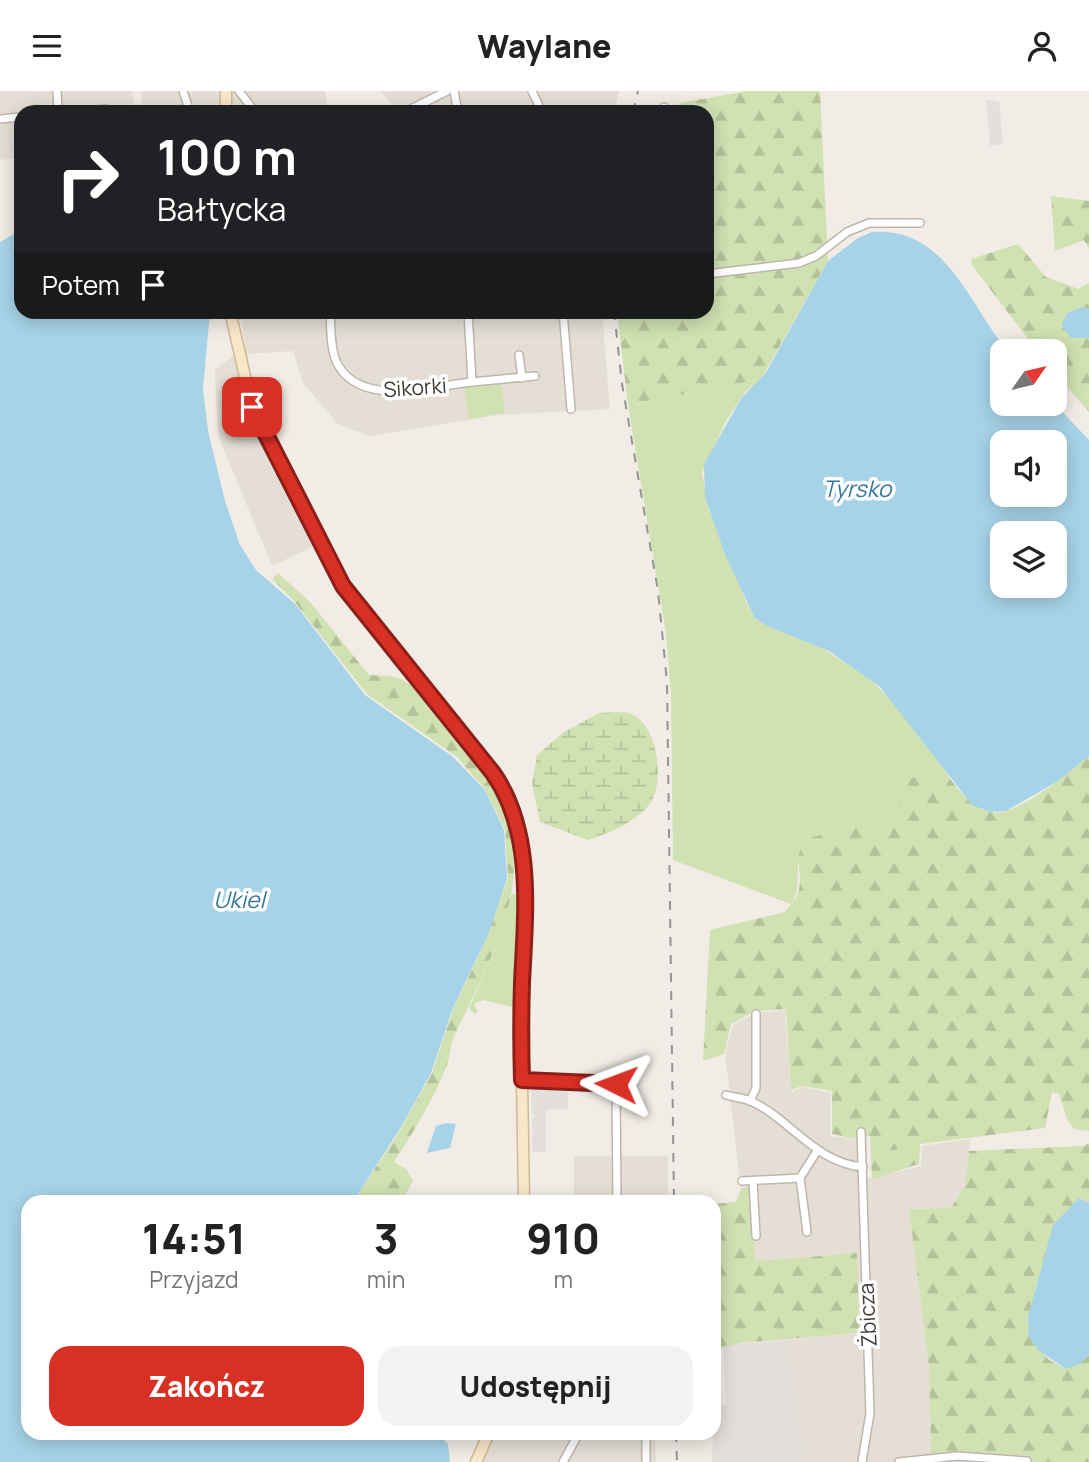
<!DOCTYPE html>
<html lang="pl">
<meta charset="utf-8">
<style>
:root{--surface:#fff;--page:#f2f2f2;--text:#222;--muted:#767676;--accent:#d93025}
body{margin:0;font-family:Manrope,sans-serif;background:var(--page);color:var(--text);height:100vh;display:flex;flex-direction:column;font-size:26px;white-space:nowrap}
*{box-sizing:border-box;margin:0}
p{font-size:23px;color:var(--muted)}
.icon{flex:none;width:38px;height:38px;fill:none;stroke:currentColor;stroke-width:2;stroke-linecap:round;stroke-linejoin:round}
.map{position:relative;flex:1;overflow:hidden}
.sheet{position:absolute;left:21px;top:1104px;width:700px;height:245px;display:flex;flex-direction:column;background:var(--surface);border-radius:21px;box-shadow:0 4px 18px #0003}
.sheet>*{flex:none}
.hud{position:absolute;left:14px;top:14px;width:700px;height:214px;border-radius:21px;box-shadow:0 4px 18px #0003;background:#202124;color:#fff;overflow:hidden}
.needle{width:46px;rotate:56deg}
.tools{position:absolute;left:990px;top:248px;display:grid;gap:14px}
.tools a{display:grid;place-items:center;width:77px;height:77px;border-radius:14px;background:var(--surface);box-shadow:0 4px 18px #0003;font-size:35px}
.pin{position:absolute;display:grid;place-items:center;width:60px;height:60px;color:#fff;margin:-30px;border-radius:14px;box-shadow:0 4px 10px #0006}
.me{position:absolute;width:77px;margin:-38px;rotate:273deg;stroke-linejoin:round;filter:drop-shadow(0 0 5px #0008)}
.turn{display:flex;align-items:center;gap:24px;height:147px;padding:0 28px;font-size:32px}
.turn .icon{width:91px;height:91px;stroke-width:2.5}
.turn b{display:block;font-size:49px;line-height:60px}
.then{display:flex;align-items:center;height:66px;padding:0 28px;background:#0003;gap:14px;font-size:26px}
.eta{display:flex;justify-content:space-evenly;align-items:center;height:119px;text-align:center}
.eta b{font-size:42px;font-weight:800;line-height:49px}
.button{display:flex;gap:14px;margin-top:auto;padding:14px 28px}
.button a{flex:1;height:80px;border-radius:21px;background:var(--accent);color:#fff;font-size:28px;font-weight:800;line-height:80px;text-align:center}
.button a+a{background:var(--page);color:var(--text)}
header{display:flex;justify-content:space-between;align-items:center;height:91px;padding:0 28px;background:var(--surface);font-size:32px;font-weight:800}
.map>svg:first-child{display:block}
.residential{fill:#e4ded4}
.industrial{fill:#e3deda}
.green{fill:#d0e1b2}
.forest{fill:url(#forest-firs);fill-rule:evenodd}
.wetland{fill:url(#wetland-marsh)}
.parking{fill:#e2dfdd}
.water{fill:#a7d3e8;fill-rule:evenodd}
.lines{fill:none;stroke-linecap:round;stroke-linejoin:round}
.minor-casing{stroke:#beb6ac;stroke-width:10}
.secondary-casing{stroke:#ccba99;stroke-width:13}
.minor{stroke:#fff;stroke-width:7}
.secondary{stroke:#f8e8c8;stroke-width:10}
.rail{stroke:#949494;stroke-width:2;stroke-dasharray:9 9;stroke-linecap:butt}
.route-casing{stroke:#8d1f18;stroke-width:18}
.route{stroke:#d93025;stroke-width:12}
.labels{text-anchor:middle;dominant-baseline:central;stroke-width:7;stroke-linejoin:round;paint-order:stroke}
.street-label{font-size:21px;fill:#423c36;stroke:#fff}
.water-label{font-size:23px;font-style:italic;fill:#397a9b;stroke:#fff}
</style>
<header><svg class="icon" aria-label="menu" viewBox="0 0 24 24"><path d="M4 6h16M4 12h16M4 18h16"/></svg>Waylane<svg class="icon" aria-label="person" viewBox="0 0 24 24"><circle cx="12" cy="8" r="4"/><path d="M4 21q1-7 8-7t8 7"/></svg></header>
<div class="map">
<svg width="1089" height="1371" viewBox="0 0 1089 1371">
<defs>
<pattern id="forest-firs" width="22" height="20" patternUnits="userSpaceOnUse" patternTransform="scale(1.75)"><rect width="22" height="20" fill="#d0e1b2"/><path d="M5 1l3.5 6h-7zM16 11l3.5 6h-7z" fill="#b4c29a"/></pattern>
<pattern id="wetland-marsh" width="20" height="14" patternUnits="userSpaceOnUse" patternTransform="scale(1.75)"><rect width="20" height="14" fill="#d0e1b2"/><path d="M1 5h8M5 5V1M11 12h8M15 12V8" fill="none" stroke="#b4c29a"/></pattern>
</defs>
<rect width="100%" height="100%" fill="#f1ece5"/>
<!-- residential -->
<g class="residential">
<polygon points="0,0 132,0 135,21 21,21 21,66 0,69"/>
<polygon points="141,0 325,0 328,21 142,21"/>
<polygon points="381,0 619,0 614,21 390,21 395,19"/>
<polygon points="240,221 602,221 610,318 498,324 370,345 338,333 303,292 293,260 247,263 254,300 312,456 272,475 218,344 215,280 245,254"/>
<polygon points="785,919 791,1001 802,996 831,1002 830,1045 861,1048 863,1089 921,1075 922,1055 970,1048 965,1095 951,1117 909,1118 929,1276 931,1364 1027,1364 1026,1371 803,1371 785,1249 859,1242 856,1162 755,1170 750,1098 741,1098 725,962 733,934 757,922"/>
<rect x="574" y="1065" width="94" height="46"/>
<polygon points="494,1342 655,1342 656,1371 483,1371"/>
</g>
<!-- industrial -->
<polygon class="industrial" points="785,1249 803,1371 712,1371 714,1315 726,1314 723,1254"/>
<!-- green -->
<g class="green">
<path d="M761,288L745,301L726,330L702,382L708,416L746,511L754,526L767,535L819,555L870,588L890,608L943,677L908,689L894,726L810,747C788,766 806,792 791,813L673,769L671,602L666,542L628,314Z"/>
<polygon points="501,291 505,322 469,328 464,294"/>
<polygon points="512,803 517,803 513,916 483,909 474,913 478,920 475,923 469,917 492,865"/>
<polygon points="910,1057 912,1072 879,1076 877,1061"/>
</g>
<!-- forest -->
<g class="forest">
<polygon points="748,0 820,0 828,170 761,288 628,314 617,221 707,220 707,21 677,21 679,12"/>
<polygon points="1051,105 1089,110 1089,158 1084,149 1055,160"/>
<polygon points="1018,153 1046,186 1078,198 1089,192 1089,321 1055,282 1055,261 1038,261 972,174 971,168"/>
<path d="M278,482L310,511L369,584C379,585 393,584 401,588C422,598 440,629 455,647C469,663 484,679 495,697C543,781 491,866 455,943C450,953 451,964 447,974C433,1009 414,1040 394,1071L406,1078L413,1090L401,1111H353L396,1046L432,982L453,918L480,862L508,788L505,739L485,698L470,681L457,666L367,603L293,509L272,488Z"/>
<path d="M1089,665V1040L1074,1038L1067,1028L1059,1003L1052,1001L1045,1037L920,1053L919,1073L872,1088L870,1045L852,1047L832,1043V1000L802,995L791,999L786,918L756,920L731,933L724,963L703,970L710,839L785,821C788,816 797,808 798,802C805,781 789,765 809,747L893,726L908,688L943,677C953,693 970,716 990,721C1015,728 1070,680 1089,665ZM910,1057L911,1072L880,1076L877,1061Z"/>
<polygon points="1089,1052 1089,1112 1079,1107 1044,1170 1035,1199 1029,1246 1049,1269 1066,1278 1080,1273 1089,1263 1089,1371 1026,1371 1027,1364 931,1364 929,1276 909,1118 951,1117 965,1095 969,1060 1084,1055"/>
<polygon points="750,1097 755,1170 857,1162 859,1242 741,1252 714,1258 714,1113 736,1111 741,1098"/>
</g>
<!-- wetland -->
<path class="wetland" d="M599,622C608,622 623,620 631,623C659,634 666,695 648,715C631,734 611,741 588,749L540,731L532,692L537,664L564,641Z"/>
<!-- parking -->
<g class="parking">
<polygon points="986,9 999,10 1003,53 990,55"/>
<polygon points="531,998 568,998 568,1018 546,1019 546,1061 532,1061 532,1028 536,1025 532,1024"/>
</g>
<!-- water -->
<g class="water">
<polygon points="21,139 21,220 210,221 203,298 208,340 225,410 240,454 256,479 295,513 365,604 453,666 485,699 504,739 507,788 488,844 452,919 431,982 401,1036 353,1111 28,1111 28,1342 437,1342 448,1353 450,1371 0,1371 0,151"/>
<path d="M872,141C946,135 969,214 1008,261H1003V313H1055L1089,349V665L1058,690L1006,720L990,721L972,714L880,596L829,560L767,535L754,526L726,466L705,406L704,373L742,306L765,283L828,170L858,147ZM1003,352H1055V404H1003ZM1003,443H1055V495H1003Z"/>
<polygon points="1079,217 1089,217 1089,247 1071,247 1061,234 1068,222"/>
<polygon points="446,1032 456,1033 450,1057 427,1062 436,1035"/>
<polygon points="1079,1107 1089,1112 1089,1263 1080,1273 1066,1278 1038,1259 1029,1246 1028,1226 1053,1134"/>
</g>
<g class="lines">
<defs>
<g id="minor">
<polyline points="57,0 58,21"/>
<polyline points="183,0 190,21"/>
<polyline points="239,0 255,21"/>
<polyline points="454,0 458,21"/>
<polyline points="532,0 542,21"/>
<polyline points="76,21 106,18"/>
<polyline points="405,21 447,0"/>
<polyline points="662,21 664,16"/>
<polyline points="0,28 21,26"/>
<polyline points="707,183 799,172 816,165 847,141 869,132 920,132"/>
<path d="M330,220C331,236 330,255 336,270C358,318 431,295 472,291L468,220"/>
<polyline points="563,220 571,318"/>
<polyline points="231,224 290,220"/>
<polyline points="519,264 522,287"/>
<polyline points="472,291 535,285"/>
<polyline points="522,989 616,993 617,1111"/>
<path d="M726,1004C733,1006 741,1007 748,1009C787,1024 814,1072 863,1076"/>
<polyline points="750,1010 756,997 756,923"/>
<polyline points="861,1041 870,1322 862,1371"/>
<polyline points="800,1087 807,1141"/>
<polyline points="742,1090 800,1087 817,1060"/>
<polyline points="753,1090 756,1145"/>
<polyline points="646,1342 646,1371"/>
<polyline points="563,1371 579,1342"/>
<polyline points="899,1371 957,1365 1027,1370"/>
</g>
<g id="secondary">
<polyline points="226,21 226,0"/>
<polyline points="230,220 252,316 334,481 399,569 493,682 510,712 518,742 525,798 521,929 524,1111"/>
<polyline points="476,1371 489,1342"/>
</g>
</defs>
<!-- minor casing -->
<use href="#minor" class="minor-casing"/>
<!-- secondary casing -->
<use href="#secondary" class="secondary-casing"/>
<!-- minor -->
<use href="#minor" class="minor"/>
<!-- secondary -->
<use href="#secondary" class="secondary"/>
<!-- rail -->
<g class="rail">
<polyline points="633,21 638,0"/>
<polyline points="614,220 622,293 658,500 667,591 674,1111"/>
<polyline points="676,1342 677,1371"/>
</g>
</g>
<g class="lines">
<defs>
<path id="route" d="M252,316L343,495L493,682C535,742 525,824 522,892C521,925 521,957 522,989L616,993"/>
</defs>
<!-- route casing -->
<use href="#route" class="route-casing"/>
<!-- route -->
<use href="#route" class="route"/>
</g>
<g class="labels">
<!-- street labels -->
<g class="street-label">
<text transform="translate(415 296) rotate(-4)">Sikorki</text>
<text transform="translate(867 1224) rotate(-93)">Żbicza</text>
</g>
<!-- water labels -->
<g class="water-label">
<text x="857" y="397">Tyrsko</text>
<text x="239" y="808">Ukiel</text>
</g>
</g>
</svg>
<div class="tools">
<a><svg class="needle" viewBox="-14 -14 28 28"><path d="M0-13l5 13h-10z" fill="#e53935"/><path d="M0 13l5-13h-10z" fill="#767676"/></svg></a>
<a><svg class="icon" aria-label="sound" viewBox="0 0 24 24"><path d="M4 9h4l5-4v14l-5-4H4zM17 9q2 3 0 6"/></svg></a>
<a><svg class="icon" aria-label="layers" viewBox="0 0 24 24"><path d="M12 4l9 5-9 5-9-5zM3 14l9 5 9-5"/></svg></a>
</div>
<div class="pin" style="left:252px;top:316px;background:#d93025"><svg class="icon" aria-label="arrive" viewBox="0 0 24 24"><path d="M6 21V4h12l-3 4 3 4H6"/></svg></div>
<svg class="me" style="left:616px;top:993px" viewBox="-20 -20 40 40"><path d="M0-17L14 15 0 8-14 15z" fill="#d93025" stroke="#fff" stroke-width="4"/></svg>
<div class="hud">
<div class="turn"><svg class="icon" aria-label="right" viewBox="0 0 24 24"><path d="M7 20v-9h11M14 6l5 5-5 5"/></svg><div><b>100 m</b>Bałtycka</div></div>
<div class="then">Potem<svg class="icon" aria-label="arrive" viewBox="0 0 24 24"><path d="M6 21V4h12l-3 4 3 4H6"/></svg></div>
</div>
<section class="sheet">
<div class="eta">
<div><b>14:51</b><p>Przyjazd</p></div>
<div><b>3</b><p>min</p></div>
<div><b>910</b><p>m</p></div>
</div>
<div class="button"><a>Zakończ</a><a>Udostępnij</a></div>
</section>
</div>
